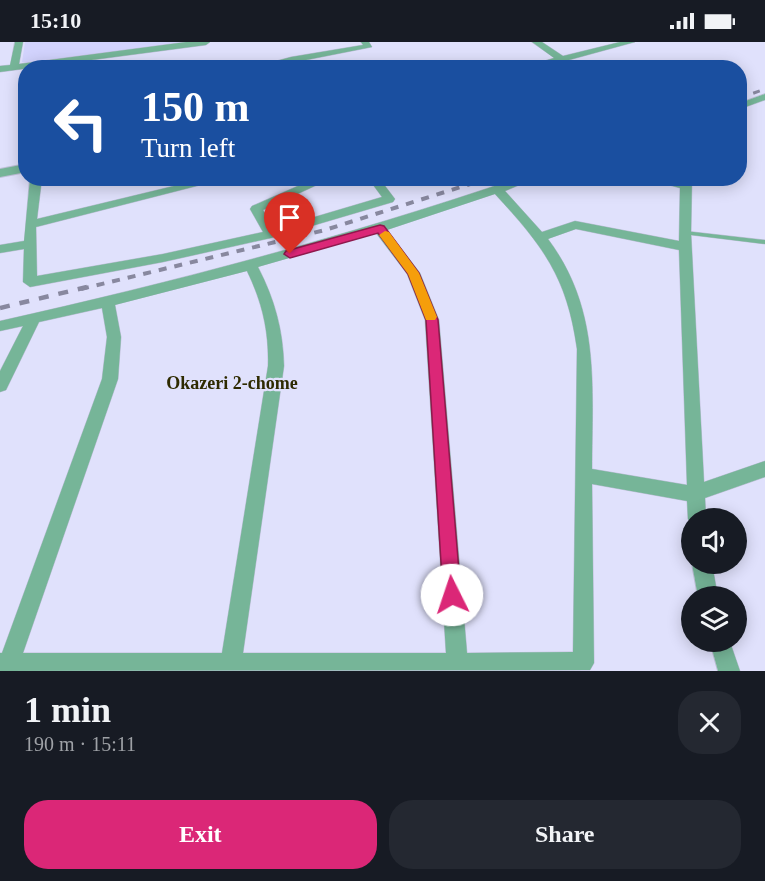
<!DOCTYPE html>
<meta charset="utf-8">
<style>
:root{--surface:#171b24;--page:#242831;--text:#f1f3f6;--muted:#9ea1a6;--accent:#db2777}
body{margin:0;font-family:Georgia,serif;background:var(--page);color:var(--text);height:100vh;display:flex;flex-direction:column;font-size:22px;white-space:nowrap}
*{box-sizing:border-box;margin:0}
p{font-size:20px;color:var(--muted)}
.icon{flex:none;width:33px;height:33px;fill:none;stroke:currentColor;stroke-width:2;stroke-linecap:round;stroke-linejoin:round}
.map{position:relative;height:629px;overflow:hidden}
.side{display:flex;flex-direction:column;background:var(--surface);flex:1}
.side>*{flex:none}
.guide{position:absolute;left:18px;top:18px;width:729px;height:126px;border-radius:24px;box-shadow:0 3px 15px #0003;background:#1a4fa0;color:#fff;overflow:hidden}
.tools{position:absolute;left:681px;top:466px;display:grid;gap:12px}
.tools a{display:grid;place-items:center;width:66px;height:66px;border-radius:50%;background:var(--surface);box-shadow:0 3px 15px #0003;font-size:30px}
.pin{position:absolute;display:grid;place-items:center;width:51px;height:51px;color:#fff;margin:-62px -26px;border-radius:50% 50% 50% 0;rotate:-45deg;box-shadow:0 0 6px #0007}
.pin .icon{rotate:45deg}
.me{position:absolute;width:66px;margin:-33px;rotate:356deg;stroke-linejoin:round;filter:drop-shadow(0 0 4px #0008)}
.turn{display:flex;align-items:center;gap:21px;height:126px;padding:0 24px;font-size:27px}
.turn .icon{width:78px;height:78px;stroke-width:2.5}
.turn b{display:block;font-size:42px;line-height:51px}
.round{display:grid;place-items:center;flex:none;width:63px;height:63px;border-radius:24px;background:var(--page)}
.headline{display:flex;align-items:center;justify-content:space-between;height:102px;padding:0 24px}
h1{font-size:36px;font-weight:600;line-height:45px}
.cta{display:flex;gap:12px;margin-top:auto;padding:12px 24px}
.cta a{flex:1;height:69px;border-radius:24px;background:var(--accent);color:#fff;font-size:24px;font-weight:600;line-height:69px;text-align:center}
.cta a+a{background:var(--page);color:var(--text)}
.status{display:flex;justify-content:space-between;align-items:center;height:42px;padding:0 30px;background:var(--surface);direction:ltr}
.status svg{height:16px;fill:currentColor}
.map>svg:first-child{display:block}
.built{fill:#d2d3fd}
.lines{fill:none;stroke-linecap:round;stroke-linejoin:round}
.service-casing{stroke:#bebfd8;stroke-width:1}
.minor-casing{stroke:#bebfd8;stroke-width:1}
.tertiary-casing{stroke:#bebfd8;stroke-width:2}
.service{fill:#76b598;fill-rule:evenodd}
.minor{fill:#76b598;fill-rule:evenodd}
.tertiary{fill:#76b598;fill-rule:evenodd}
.rail-far2{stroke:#88889f;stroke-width:3;stroke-dasharray:7 7;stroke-linecap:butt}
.rail-far1{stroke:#88889f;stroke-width:4;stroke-dasharray:8 8;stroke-linecap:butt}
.rail{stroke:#88889f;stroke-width:4.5;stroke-dasharray:10 10;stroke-linecap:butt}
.route{fill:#db2777;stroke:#8e194d;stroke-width:1.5}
.slow{fill:#f59e0b}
.labels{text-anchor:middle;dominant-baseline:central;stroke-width:4.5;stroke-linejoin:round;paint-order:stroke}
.neighbourhood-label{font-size:18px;font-weight:bold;fill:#2e2a00;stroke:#e0e1fc}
</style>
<div class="status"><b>15:10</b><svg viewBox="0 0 49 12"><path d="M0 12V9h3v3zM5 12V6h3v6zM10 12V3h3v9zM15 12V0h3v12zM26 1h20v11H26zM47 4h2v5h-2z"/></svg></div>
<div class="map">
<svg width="765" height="629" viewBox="0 0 765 629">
<rect width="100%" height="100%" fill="#e0e1fc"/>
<!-- built -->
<polygon class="built" points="25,0 210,0 29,21 22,20"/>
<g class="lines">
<defs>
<polygon id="service" points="685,189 765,198 765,202 683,192 682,191"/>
<g id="minor">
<polygon points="15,0 23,0 19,22 186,0 210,0 206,3 0,30 0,24 10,23"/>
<polygon points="361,0 369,0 372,5 296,20 299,26 290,26 288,21 269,26 250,26 291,15 363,3"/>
<polygon points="532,0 542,0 563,14 620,0 635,0 569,18 579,26 568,26 560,20 538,26 521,26 554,16"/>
<polygon points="765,52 765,58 740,67 740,61"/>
<polygon points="30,136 42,136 37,177 207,136 228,136 36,185 37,234 163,212 263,190 250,167 252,164 316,136 332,136 263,168 274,187 382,155 368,136 379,136 395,157 393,160 271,196 163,220 30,245 23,240 24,207 0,211 0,203 24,199"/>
<path d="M518,136H536L505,149L542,190L575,179L679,199L680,146L643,136L680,139V136H692L691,191L704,440L765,419V435L705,456L706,477H692V483L688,477L687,459L592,442L594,621L590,628L0,629V611H2L102,337L107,295L102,266L39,280L6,348L0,350V329L23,284L0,289V279C175,240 348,194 518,136ZM495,152C543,204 567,235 577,307L573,610L467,611L439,278L420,231L387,188ZM576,187L679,208L687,443L592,427C592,343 601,268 548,197ZM376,191L407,232L425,278L446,611H243L284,324C283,288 275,258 258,225ZM247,229C262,260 269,289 268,324L222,611H23L118,337L121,295L115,263Z"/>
<polygon points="692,522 712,522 718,555 698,555"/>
<polygon points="710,600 730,600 740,629 718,629"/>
</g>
<polygon id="tertiary" points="26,122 26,130 0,135 0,127"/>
</defs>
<!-- service casing -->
<use href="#service" class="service-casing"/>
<!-- minor casing -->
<use href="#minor" class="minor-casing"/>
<!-- tertiary casing -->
<use href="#tertiary" class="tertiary-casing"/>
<!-- service -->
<use href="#service" class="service"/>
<!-- minor -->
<use href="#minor" class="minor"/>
<!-- tertiary -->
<use href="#tertiary" class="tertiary"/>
<!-- rail-far2 -->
<polyline class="rail-far2" points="740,56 765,47"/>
<!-- rail-far1 -->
<polyline class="rail-far1" points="81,247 325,188 489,136"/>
<!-- rail -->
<polyline class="rail" points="0,266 87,245"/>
</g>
<!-- route -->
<polygon class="route" points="380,183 384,184 419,231 438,278 461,553 458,559 452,562 446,559 443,553 426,278 408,232 378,191 290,216 284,212 286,209"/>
<!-- slow -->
<polygon class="slow" points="385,189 389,190 419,231 437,275 435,278 426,278 408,232 379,193"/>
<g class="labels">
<!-- neighbourhood labels -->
<g class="neighbourhood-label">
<text x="232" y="341">Okazeri 2-chome</text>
</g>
</g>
</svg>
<div class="tools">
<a><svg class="icon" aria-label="sound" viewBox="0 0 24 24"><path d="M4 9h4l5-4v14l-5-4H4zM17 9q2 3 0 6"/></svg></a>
<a><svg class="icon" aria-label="layers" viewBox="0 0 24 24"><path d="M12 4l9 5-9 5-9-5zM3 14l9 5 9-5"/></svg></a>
</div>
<div class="pin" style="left:290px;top:212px;background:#d93025"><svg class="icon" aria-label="arrive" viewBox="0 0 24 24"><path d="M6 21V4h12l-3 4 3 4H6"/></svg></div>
<svg class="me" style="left:452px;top:553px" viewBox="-20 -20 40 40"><circle r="19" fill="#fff"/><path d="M0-13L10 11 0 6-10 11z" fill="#db2777"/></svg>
<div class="guide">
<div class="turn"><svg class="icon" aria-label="left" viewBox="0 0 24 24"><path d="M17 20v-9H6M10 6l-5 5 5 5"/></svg><div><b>150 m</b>Turn left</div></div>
</div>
</div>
<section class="side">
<div class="headline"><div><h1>1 min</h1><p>190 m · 15:11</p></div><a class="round"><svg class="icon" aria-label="close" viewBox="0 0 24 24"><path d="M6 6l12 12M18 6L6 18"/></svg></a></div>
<div class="cta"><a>Exit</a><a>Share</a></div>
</section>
